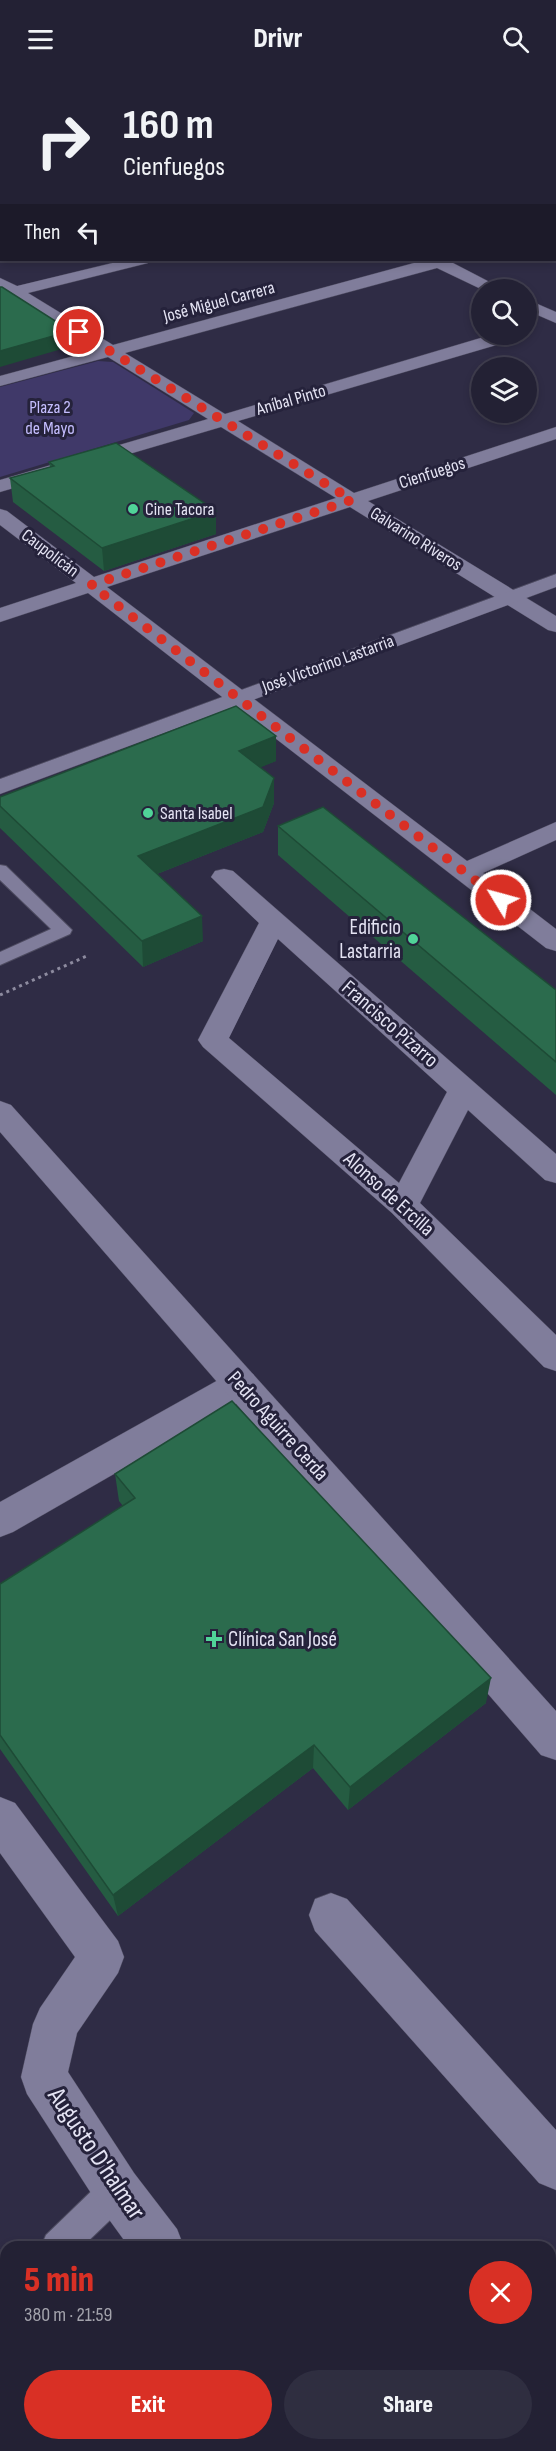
<!DOCTYPE html>
<meta charset="utf-8">
<style>
:root{--surface:#232134;--page:#2f2e40;--text:#f1f3f6;--muted:#a3a3ac;--line:#403e4f;--accent:#d93025}
body{margin:0;font-family:"Sofia Sans Condensed",sans-serif;background:var(--page);color:var(--text);height:100vh;display:flex;flex-direction:column;font-size:22px;white-space:nowrap}
*{box-sizing:border-box;margin:0}
p{font-size:20px;color:var(--muted)}
.icon{flex:none;width:33px;height:33px;fill:none;stroke:currentColor;stroke-width:2;stroke-linecap:round;stroke-linejoin:round}
.map{position:relative;flex:1;overflow:hidden}
.panel{position:absolute;left:0px;top:2163px;width:556px;height:210px;display:flex;flex-direction:column;background:var(--surface);border-radius:18px 18px 0 0;box-shadow:0 3px 9px #0003,0 0 0 2px var(--line)}
.panel>*{flex:none}
.hud{position:absolute;left:0px;top:0px;width:556px;height:183px;box-shadow:0 3px 9px #0003,0 0 0 2px var(--line);background:#232134;color:var(--text);overflow:hidden}
.controls{position:absolute;left:471px;top:201px;display:grid;gap:12px}
.controls a{display:grid;place-items:center;width:66px;height:66px;border-radius:50%;background:var(--surface);box-shadow:0 3px 9px #0003,0 0 0 2px var(--line);font-size:30px}
.pin{position:absolute;display:grid;place-items:center;width:51px;height:51px;color:#fff;margin:-26px;border:3px solid #fff;border-radius:50%;box-shadow:0 2px 6px #0007}
.me{position:absolute;width:66px;margin:-33px;rotate:307deg;stroke-linejoin:round;filter:drop-shadow(0 0 4px #0008)}
.turn{display:flex;align-items:center;gap:21px;height:126px;padding:0 24px;font-size:27px}
.turn .icon{width:78px;height:78px;stroke-width:2.5}
.turn b{display:block;font-size:42px;line-height:51px}
.then{display:flex;align-items:center;height:57px;padding:0 24px;background:#0003;gap:12px;font-size:22px}
.round{display:grid;place-items:center;flex:none;width:63px;height:63px;border-radius:32px;background:var(--page)}
.headline{display:flex;align-items:center;justify-content:space-between;height:102px;padding:0 24px}
h1{font-size:36px;font-weight:800;line-height:45px;color:var(--accent)}
.primary-button{display:flex;gap:12px;margin-top:auto;padding:12px 24px}
.primary-button a{flex:1;height:69px;border-radius:36px;background:var(--accent);color:#fff;font-size:24px;font-weight:800;line-height:69px;text-align:center}
.primary-button a+a{background:var(--page);color:var(--text)}
header{display:flex;justify-content:space-between;align-items:center;height:78px;padding:0 24px;background:var(--surface);font-size:27px;font-weight:800}
.map>svg:first-child{display:block}
.green{fill:#403969}
.lines{fill:none;stroke-linecap:round;stroke-linejoin:round}
.lane-casing{stroke:#4c4a5f;stroke-width:2}
.street-casing{stroke:#4c4a5f;stroke-width:1}
.secondary-casing{stroke:#4c4a5f;stroke-width:1}
.path{stroke:#8d8b9f;stroke-width:3;stroke-dasharray:3 4;stroke-linecap:butt}
.lane{fill:#807d9b;fill-rule:evenodd}
.street{fill:#807d9b;fill-rule:evenodd}
.secondary{fill:#807d9b;fill-rule:evenodd}
.wall{fill:#255c42}
.shaded-wall{fill:#1e4b36}
.building{fill:#2b6b4d;stroke:#1e4b36;stroke-width:1.5}
.route{stroke:#d93025;stroke-width:10;stroke-dasharray:0 18}
.poi-dot{fill:#50d398;stroke:#25223b;stroke-width:2}
.labels{text-anchor:middle;dominant-baseline:central;stroke-width:6;stroke-linejoin:round;paint-order:stroke}
.far-street-label{font-size:18px;fill:#e4e3f3;stroke:#25223b}
.far-park-label{font-size:18px;fill:#c5beff;stroke:#25223b}
.far-poi-label{font-size:18px;fill:#e4e3f3;stroke:#25223b;text-anchor:start}
.poi-label{font-size:21px;fill:#e4e3f3;stroke:#25223b;text-anchor:end}
.street-label{font-size:21px;fill:#e4e3f3;stroke:#25223b}
.near-street-label{font-size:26px;fill:#e4e3f3;stroke:#25223b}
</style>
<header><svg class="icon" aria-label="menu" viewBox="0 0 24 24"><path d="M4 6h16M4 12h16M4 18h16"/></svg>Drivr<svg class="icon" aria-label="search" viewBox="0 0 24 24"><circle cx="10" cy="10" r="6"/><path d="M15 15l6 6"/></svg></header>
<div class="map">
<svg width="556" height="2373" viewBox="0 0 556 2373">
<rect width="100%" height="100%" fill="#2f2c45"/>
<!-- green -->
<polygon class="green" points="98,283 113,284 194,335 189,342 0,399 0,309"/>
<g class="lines">
<defs>
<g id="lane">
<polygon points="0,787 6,788 72,852 70,856 0,887 0,874 51,851 0,802"/>
<polygon points="117,2095 129,2100 134,2112 129,2124 82,2169 41,2169 46,2157 105,2100"/>
<polygon points="6,2203 6,2241 0,2243 0,2205"/>
</g>
<g id="street">
<polygon points="31,0 45,0 46,2 32,2"/>
<polygon points="264,0 283,0 263,2"/>
<polygon points="361,0 376,0 377,2 362,2"/>
<rect x="0" y="48" width="2" height="8"/>
<rect x="555" y="67" width="1" height="9"/>
<polygon points="556,147 556,157 555,158 555,148"/>
<polygon points="125,182 150,182 148,185 28,215 113,267 425,182 456,182 453,185 505,212 483,212 437,190 125,275 225,336 494,256 522,256 520,260 238,343 354,415 556,349 556,361 368,423 556,538 556,554 548,552 350,429 107,509 467,783 556,744 556,762 483,795 556,851 556,873 546,870 88,515 0,544 0,530 76,505 0,447 0,431 7,433 94,499 336,420 221,349 0,414 0,402 208,341 108,279 0,308 0,298 96,272 12,219 0,222 0,200 17,208"/>
<polygon points="526,221 556,234 556,245 526,232"/>
<path d="M224,791L233,793L556,1076V1105L545,1102L468,1032L420,1125L556,1257V1293L544,1289L392,1135L203,969L198,962L259,845L211,799L215,793ZM278,861L447,1014L399,1105L229,960Z"/>
<polygon points="241,1292 253,1296 259,1306 253,1316 13,1454 0,1459 0,1424 229,1296"/>
<polygon points="0,1719 15,1725 118,1863 124,1879 118,1895 77,1955 68,1994 134,2095 177,2151 184,2169 129,2169 100,2129 27,2016 21,1999 33,1946 40,1930 75,1879 0,1775"/>
<polygon points="331,1815 347,1821 556,2052 556,2112 539,2105 315,1853 309,1837 315,1821"/>
<polygon points="277,2367 333,2367 336,2373 280,2373"/>
</g>
<g id="secondary">
<polygon points="535,0 553,0 534,2"/>
<polygon points="0,107 2,107 0,116"/>
<polygon points="556,496 556,509 0,716 0,701"/>
<polygon points="0,1023 11,1027 556,1633 556,1682 541,1677 0,1054"/>
</g>
</defs>
<!-- lane casing -->
<use href="#lane" class="lane-casing"/>
<!-- street casing -->
<use href="#street" class="street-casing"/>
<!-- secondary casing -->
<use href="#secondary" class="secondary-casing"/>
<!-- path -->
<polyline class="path" points="0,917 89,877"/>
<!-- lane -->
<use href="#lane" class="lane"/>
<!-- street -->
<use href="#street" class="street"/>
<!-- secondary -->
<use href="#secondary" class="secondary"/>
</g>
<!-- wall -->
<g class="wall">
<polygon points="49,384 216,433 216,456 104,493 13,424 10,400 50,389"/>
<polygon points="276,683 260,689 274,725 263,754 157,796 203,863 143,889 0,750 0,719"/>
<polygon points="278,748 556,912 556,1017 278,777"/>
<polygon points="115,1396 486,1625 348,1732 313,1690 118,1838 0,1671 0,1506 123,1428 119,1423"/>
</g>
<!-- shaded-wall -->
<g class="shaded-wall">
<polygon points="71,253 72,268 0,289 0,273"/>
<polygon points="216,433 216,456 104,493 102,470"/>
<polygon points="276,658 276,683 240,698 239,673"/>
<polygon points="274,700 274,725 263,754 139,803 138,778"/>
<polygon points="202,838 203,863 143,889 142,863"/>
<polygon points="491,1600 486,1625 348,1732 350,1709"/>
<polygon points="314,1667 313,1690 118,1838 113,1817"/>
</g>
<!-- building -->
<g class="building">
<polygon points="0,209 2,209 71,253 0,273"/>
<polygon points="116,365 216,433 102,470 10,400 54,388 49,384"/>
<polygon points="236,628 276,658 239,673 274,700 263,729 138,778 202,838 142,863 0,728 0,719"/>
<polygon points="323,729 556,912 556,984 278,748"/>
<polygon points="232,1323 491,1600 350,1709 314,1667 113,1817 0,1657 0,1506 135,1420 115,1396"/>
</g>
<g class="lines">
<!-- route -->
<polyline class="route" points="79,254 352,422 91,507 501,822"/>
</g>
<!-- markers -->
<g class="poi-dot">
<circle cx="133" cy="431" r="6"/>
<circle cx="148" cy="735" r="6"/>
<circle cx="413" cy="861" r="6"/>
<path d="M211 1552h6v6h6v6h-6v6h-6v-6h-6v-6h6z"/>
</g>
<g class="labels">
<!-- far-street labels -->
<g class="far-street-label">
<text transform="translate(219 224) rotate(-15)">José Miguel Carrera</text>
<text transform="translate(291 322) rotate(-16)">Aníbal Pinto</text>
<text transform="translate(432 395) rotate(-18)">Cienfuegos</text>
<text transform="translate(416 461) rotate(32)">Galvarino Riveros</text>
<text transform="translate(50 475) rotate(37)">Caupolicán</text>
<text transform="translate(328 586) rotate(-20)">José Victorino Lastarria</text>
</g>
<!-- far-park labels -->
<g class="far-park-label">
<text x="50" y="329">Plaza 2<tspan x="50" dy="21">de Mayo</tspan></text>
</g>
<!-- far-poi labels -->
<g class="far-poi-label">
<text x="145" y="431">Cine Tacora</text>
<text x="160" y="735">Santa Isabel</text>
</g>
<!-- poi labels -->
<g class="poi-label">
<text x="401" y="849">Edificio<tspan x="401" dy="24">Lastarria</tspan></text>
<text x="228" y="1561" text-anchor="start">Clínica San José</text>
</g>
<!-- street labels -->
<g class="street-label">
<text transform="translate(390 946) rotate(41)">Francisco Pizarro</text>
<text transform="translate(389 1116) rotate(42)">Alonso de Ercilla</text>
<text transform="translate(278 1348) rotate(48)">Pedro Aguirre Cerda</text>
</g>
<!-- near-street labels -->
<g class="near-street-label">
<text transform="translate(96 2076) rotate(56)">Augusto D'halmar</text>
</g>
</g>
</svg>
<div class="controls">
<a><svg class="icon" aria-label="search" viewBox="0 0 24 24"><circle cx="10" cy="10" r="6"/><path d="M15 15l6 6"/></svg></a>
<a><svg class="icon" aria-label="layers" viewBox="0 0 24 24"><path d="M12 4l9 5-9 5-9-5zM3 14l9 5 9-5"/></svg></a>
</div>
<div class="pin" style="left:79px;top:254px;background:#d93025"><svg class="icon" aria-label="arrive" viewBox="0 0 24 24"><path d="M6 21V4h12l-3 4 3 4H6"/></svg></div>
<svg class="me" style="left:501px;top:822px" viewBox="-20 -20 40 40"><circle r="17" fill="#d93025" stroke="#fff" stroke-width="3"/><path d="M0-11L8 9 0 5-8 9z" fill="#fff"/></svg>
<div class="hud">
<div class="turn"><svg class="icon" aria-label="right" viewBox="0 0 24 24"><path d="M7 20v-9h11M14 6l5 5-5 5"/></svg><div><b>160 m</b>Cienfuegos</div></div>
<div class="then">Then<svg class="icon" aria-label="left" viewBox="0 0 24 24"><path d="M17 20v-9H6M10 6l-5 5 5 5"/></svg></div>
</div>
<section class="panel">
<div class="headline"><div><h1>5 min</h1><p>380 m · 21:59</p></div><a class="round" style="background:#d93025;color:#fff"><svg class="icon" aria-label="close" viewBox="0 0 24 24"><path d="M6 6l12 12M18 6L6 18"/></svg></a></div>
<div class="primary-button"><a>Exit</a><a>Share</a></div>
</section>
</div>
